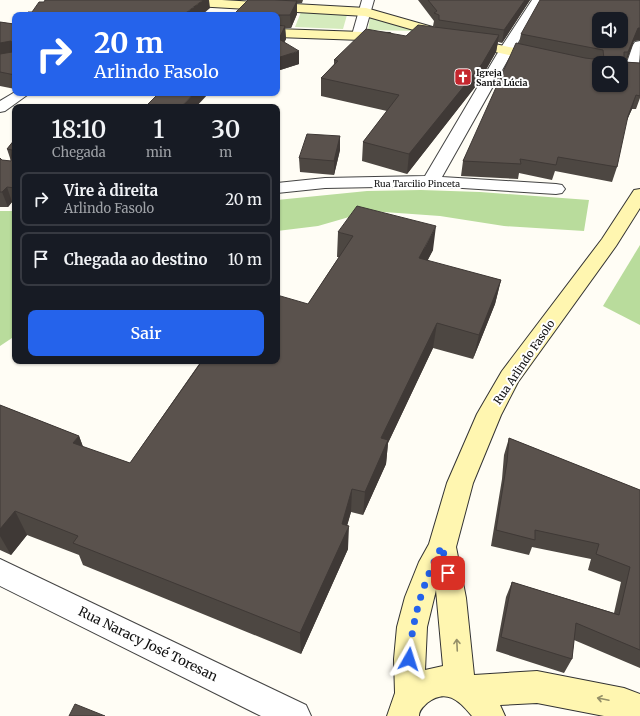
<!DOCTYPE html>
<html lang="pt">
<meta charset="utf-8">
<style>
:root{--surface:#171b24;--page:#20242c;--text:#f1f3f6;--muted:#9ea1a6;--line:#363941;--accent:#2563eb}
body{margin:0;font-family:Merriweather,serif;background:var(--page);color:var(--text);height:100vh;display:flex;flex-direction:column;font-size:15px;white-space:nowrap}
*{box-sizing:border-box;margin:0}
p{font-size:13px;color:var(--muted)}
.icon{flex:none;width:22px;height:22px;fill:none;stroke:currentColor;stroke-width:2;stroke-linecap:round;stroke-linejoin:round}
.map{position:relative;flex:1;overflow:hidden}
.side{position:absolute;left:12px;top:104px;width:268px;height:260px;display:flex;flex-direction:column;background:var(--surface);border-radius:8px;box-shadow:0 1px 3px #0004}
.side>*{flex:none}
.guide{position:absolute;left:12px;top:12px;width:268px;height:84px;border-radius:8px;box-shadow:0 1px 3px #0004;background:#2563eb;color:#fff;overflow:hidden}
.fabs{position:absolute;left:592px;top:12px;display:grid;gap:8px}
.fabs a{display:grid;place-items:center;width:36px;height:36px;border-radius:8px;background:var(--surface);box-shadow:0 1px 3px #0004;font-size:20px}
.pin{position:absolute;display:grid;place-items:center;width:34px;height:34px;color:#fff;margin:-17px;border-radius:8px;box-shadow:0 2px 6px #0006}
.me{position:absolute;width:44px;margin:-22px;rotate:6deg;stroke-linejoin:round;filter:drop-shadow(0 0 3px #0008)}
.turn{display:flex;align-items:center;gap:14px;height:84px;padding:0 16px;font-size:18px}
.turn .icon{width:52px;height:52px;stroke-width:2.5}
.turn b{display:block;font-size:28px;line-height:34px}
.eta{display:flex;justify-content:space-evenly;align-items:center;height:68px;text-align:center}
.eta b{font-size:24px;font-weight:600;line-height:28px}
.action{display:flex;gap:8px;margin-top:auto;padding:8px 16px}
.action a{flex:1;height:46px;border-radius:8px;background:var(--accent);color:#fff;font-size:16px;font-weight:600;line-height:46px;text-align:center}
ul{padding:0;list-style:none}
li{display:flex;align-items:center;gap:12px;height:54px;margin:0 8px 6px;padding:0 8px;border:2px solid var(--line);border-radius:8px}
li div{flex:1}
li b{display:block;font-size:15px}
li em{font-style:normal}
.map>svg:first-child{display:block}
.green{fill:#d5ebbd}
.forest{fill:#b9dc9c}
.lines{fill:none;stroke-linecap:round;stroke-linejoin:round}
.street-casing{stroke:#444;stroke-width:2}
.secondary-casing{stroke:#333;stroke-width:2}
.street{fill:#fff;fill-rule:evenodd}
.secondary{fill:#fff6b0;fill-rule:evenodd}
.wall{fill:#4d4742}
.shaded-wall{fill:#3f3936}
.building{fill:#5a524d;stroke:#3f3936;fill-rule:evenodd}
.oneway{stroke:#948f68}
.route{stroke:#2563eb;stroke-width:7;stroke-dasharray:0 12.6}
.labels{text-anchor:middle;dominant-baseline:central;stroke-width:4;stroke-linejoin:round;paint-order:stroke}
.far-poi-label{font-size:9px;font-weight:bold;fill:#111;stroke:#fff;text-anchor:start}
.far-street-label{font-size:9px;fill:#111;stroke:#fff}
.street-label{font-size:11px;fill:#111;stroke:#fff}
.near-street-label{font-size:13px;fill:#111;stroke:#fff}
</style>
<div class="map">
<svg width="640" height="716" viewBox="0 0 640 716">
<rect width="100%" height="100%" fill="#fffdf5"/>
<!-- green -->
<g class="green">
<polygon points="301,12 347,15 343,29 295,27"/>
<polygon points="370,18 416,31 368,30"/>
</g>
<!-- forest -->
<g class="forest">
<polygon points="421,190 480,192 589,200 584,231 504,226 440,216 370,211 318,226 277,231 277,200 367,191"/>
<polygon points="0,211 15,211 15,336 0,346"/>
<polygon points="640,245 640,325 603,306"/>
</g>
<g class="lines">
<defs>
<g id="street">
<polygon points="362,0 374,0 364,35 358,39 352,35"/>
<polygon points="532,0 544,0 514,49 442,177 556,184 562,185 565,189 562,193 556,194 431,186 325,188 277,193 277,183 325,178 425,176 500,49"/>
<path d="M640,41C640,52 640,65 636,74H626L624,71L633,45L635,42Z"/>
<polygon points="15,92 30,93 5,111 0,112 0,101"/>
<polygon points="0,559 306,705 311,716 261,716 0,586"/>
</g>
<g id="secondary">
<polygon points="154,0 222,0 366,8 450,32 451,35 445,39 365,16 160,4"/>
<polygon points="277,29 390,33 396,37 390,41 277,37"/>
<polygon points="468,38 569,60 599,64 599,72 569,68 463,45 461,42"/>
<path d="M640,189V208L616,246L518,382L501,415L473,483L456,547L466,598L474,675L537,671L624,688L640,694V716H604L537,703L500,705L505,716H472C459,700 446,688 427,703C423,707 419,710 419,716H387L395,693L394,659L397,627L405,597L419,562L429,544L447,483L477,414L502,371L602,239L634,190ZM436,590L443,666L425,670L427,627Z"/>
</g>
</defs>
<!-- street casing -->
<use href="#street" class="street-casing"/>
<!-- secondary casing -->
<use href="#secondary" class="secondary-casing"/>
<!-- street -->
<use href="#street" class="street"/>
<!-- secondary -->
<use href="#secondary" class="secondary"/>
</g>
<!-- wall -->
<g class="wall">
<polygon points="248,0 303,0 302,3 297,3 297,14 291,28 285,28 286,39 284,42 299,64 277,71 277,15"/>
<polygon points="418,0 530,0 502,43 498,42 496,52 479,82 407,174 362,161 363,142 387,111 321,96 321,78 334,64 334,60 435,27 433,26 434,21"/>
<polygon points="640,0 640,40 634,41 626,62 640,63 640,98 636,109 632,109 626,122 617,167 612,182 555,171 552,180 519,173 518,179 461,176 463,161 519,43 521,34"/>
<polygon points="0,22 14,24 15,23 15,89 0,86"/>
<polygon points="34,93 52,93 48,96"/>
<polygon points="148,104 196,107 148,107"/>
<polygon points="340,136 340,150 334,175 300,172 299,158"/>
<polygon points="15,139 15,202 12,202 8,207 0,207 0,158 2,160 11,161 7,149"/>
<polygon points="338,232 433,250 427,261 501,280 495,304 473,359 433,348 388,443 386,464 363,515 351,512 347,525 348,549 301,654 83,565 79,555 27,535 11,555 0,550 0,405 79,436 83,447 130,463 199,364 199,361 277,361 308,304 339,257 337,257"/>
<polygon points="509,438 640,490 640,668 574,640 572,659 564,673 496,651 506,597 512,582 614,613 621,582 588,570 591,559 532,547 529,555 491,546 502,479 504,455"/>
</g>
<!-- shaded-wall -->
<g class="shaded-wall">
<polygon points="203,0 209,0 210,8 202,15 183,15"/>
<polygon points="525,0 530,0 502,43 504,30"/>
<polygon points="297,1 297,14 291,28 290,15"/>
<polygon points="285,26 286,39 280,52 279,39"/>
<polygon points="638,28 640,28 640,40 634,41 625,65 628,52"/>
<polygon points="499,35 496,52 479,82 407,174 409,154"/>
<polygon points="11,41 15,56 0,58 0,43"/>
<polygon points="299,51 299,64 277,71 277,58"/>
<polygon points="47,93 52,93 48,96"/>
<polygon points="194,93 209,93 196,107 181,107"/>
<polygon points="636,95 632,109 623,129 628,116"/>
<polygon points="340,136 340,150 334,175 334,161"/>
<polygon points="7,187 12,202 8,207 2,192"/>
<polygon points="436,226 433,250 416,283 419,258"/>
<polygon points="501,280 495,304 473,359 479,335"/>
<polygon points="437,323 433,348 388,443 386,464 363,515 365,492 381,438"/>
<polygon points="79,436 88,460 73,443"/>
<polygon points="352,489 351,512 344,537 349,526 348,549 301,654 300,633 342,524"/>
<polygon points="15,511 27,535 11,555 0,536 0,529"/>
</g>
<!-- building -->
<g class="building">
<polygon points="45,0 203,0 183,15 25,15 28,12 32,12 39,2 44,2"/>
<polygon points="248,0 275,0 297,1 290,15 233,15"/>
<polygon points="428,0 525,0 504,30 439,20 439,15 434,13 437,11"/>
<path d="M540,0H640V28H638L628,52H624V62L640,63V96L636,95L628,116L617,167L558,157L556,165L520,159L521,164L463,161L516,43L585,58L602,60L604,59L603,50L521,34ZM599,19H621V41H599ZM599,63H621V85H599Z"/>
<polygon points="0,22 14,24 15,23 15,75 0,72 0,54 12,52 12,43 11,41 0,43"/>
<polygon points="277,25 285,26 279,39 299,51 277,58"/>
<polygon points="418,25 499,35 482,64 409,154 363,142 399,95 321,78 338,61 334,60 366,29 406,36"/>
<polygon points="159,93 194,93 181,107 161,107 148,104"/>
<polygon points="307,134 340,136 334,161 299,158"/>
<polygon points="15,139 15,188 7,187 2,192 0,192 0,158 2,160 11,161 12,150 7,149"/>
<polygon points="357,206 436,226 419,258 501,280 479,335 437,323 381,438 388,440 365,492 352,489 342,524 349,526 300,633 73,543 78,536 15,511 0,529 0,405 79,436 73,443 130,463 202,361 277,361 277,295 308,304 353,236 338,232"/>
<polygon points="509,438 640,490 640,650 576,623 572,659 501,637 512,582 619,615 630,567 596,554 599,544 535,530 535,540 496,530 507,462"/>
<polygon points="75,704 105,716 69,716"/>
</g>
<!-- one-way arrows -->
<defs><path id="oneway-shaft" d="M-6 0H5M1.5-3L5.5 0L1.5 3" fill="none" stroke-width="1.6" stroke-linecap="round" stroke-linejoin="round"/></defs>
<g class="oneway">
<use href="#oneway-shaft" transform="translate(457 645) rotate(-93)"/>
<use href="#oneway-shaft" transform="translate(603 699) rotate(-168)"/>
</g>
<g class="lines">
<!-- route -->
<path class="route" d="M409,659C413,617 422,584 442,546L448,573"/>
</g>
<!-- icons -->
<defs>
<symbol id="church-square" viewBox="-11 -11 22 22"><rect x="-9" y="-9" width="18" height="18" rx="4" fill="#c4262e" stroke="#fff"/><path d="M-1.2-6h2.4v3.5h3.3v2.4h-3.3V6h-2.4V-.1h-3.3v-2.4h3.3Z" fill="#fff"/></symbol>
</defs>
<g fill-rule="evenodd">
<use href="#church-square" x="453" y="67" width="20" height="20"/>
</g>
<g class="labels">
<!-- far-poi labels -->
<g class="far-poi-label">
<text x="476" y="72">Igreja<tspan x="476" dy="10">Santa Lúcia</tspan></text>
</g>
<!-- far-street labels -->
<g class="far-street-label">
<text x="417" y="183">Rua Tarcilio Pinceta</text>
</g>
<!-- street labels -->
<g class="street-label">
<text transform="translate(524 362) rotate(-56)">Rua Arlindo Fasolo</text>
</g>
<!-- near-street labels -->
<g class="near-street-label">
<text transform="translate(148 644) rotate(26)">Rua Naracy José Toresan</text>
</g>
</g>
</svg>
<div class="fabs">
<a><svg class="icon" aria-label="sound" viewBox="0 0 24 24"><path d="M4 9h4l5-4v14l-5-4H4zM17 9q2 3 0 6"/></svg></a>
<a><svg class="icon" aria-label="search" viewBox="0 0 24 24"><circle cx="10" cy="10" r="6"/><path d="M15 15l6 6"/></svg></a>
</div>
<div class="pin" style="left:448px;top:573px;background:#d93025"><svg class="icon" aria-label="arrive" viewBox="0 0 24 24"><path d="M6 21V4h12l-3 4 3 4H6"/></svg></div>
<svg class="me" style="left:409px;top:659px" viewBox="-20 -20 40 40"><path d="M0-17L14 15 0 8-14 15z" fill="#2563eb" stroke="#fff" stroke-width="4"/></svg>
<div class="guide">
<div class="turn"><svg class="icon" aria-label="right" viewBox="0 0 24 24"><path d="M7 20v-9h11M14 6l5 5-5 5"/></svg><div><b>20 m</b>Arlindo Fasolo</div></div>
</div>
<section class="side">
<div class="eta">
<div><b>18:10</b><p>Chegada</p></div>
<div><b>1</b><p>min</p></div>
<div><b>30</b><p>m</p></div>
</div>
<ul>
<li><svg class="icon" aria-label="right" viewBox="0 0 24 24"><path d="M7 20v-9h11M14 6l5 5-5 5"/></svg><div><b>Vire à direita</b><p>Arlindo Fasolo</p></div><em>20 m</em></li>
<li><svg class="icon" aria-label="arrive" viewBox="0 0 24 24"><path d="M6 21V4h12l-3 4 3 4H6"/></svg><div><b>Chegada ao destino</b></div><em>10 m</em></li>
</ul>
<div class="action"><a>Sair</a></div>
</section>
</div>
